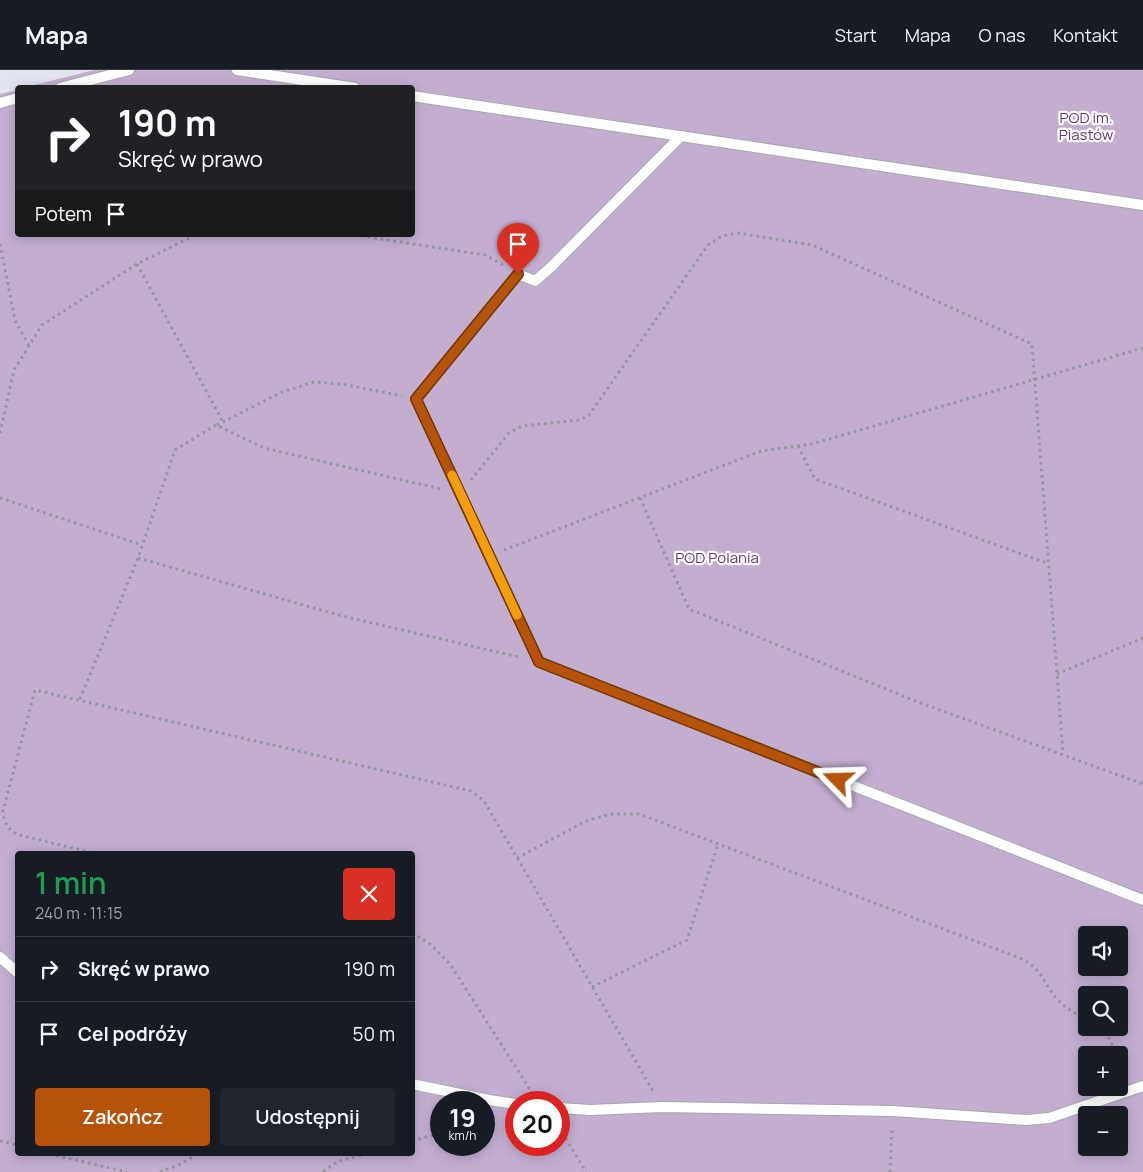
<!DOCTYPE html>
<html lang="pl">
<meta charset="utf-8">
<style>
:root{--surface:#171b24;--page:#20242c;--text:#f1f3f6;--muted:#9ea1a6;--line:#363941;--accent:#b45309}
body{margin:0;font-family:Manrope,sans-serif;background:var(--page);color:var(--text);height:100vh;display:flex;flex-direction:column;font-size:19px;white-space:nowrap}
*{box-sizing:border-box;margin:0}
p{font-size:16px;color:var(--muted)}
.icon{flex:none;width:28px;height:28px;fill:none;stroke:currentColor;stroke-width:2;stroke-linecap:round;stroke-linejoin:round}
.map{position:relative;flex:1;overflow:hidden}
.details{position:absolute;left:15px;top:781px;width:400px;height:305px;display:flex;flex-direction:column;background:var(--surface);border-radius:5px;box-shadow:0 2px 12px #0003}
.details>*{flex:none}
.banner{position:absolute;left:15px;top:15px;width:400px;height:152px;border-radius:5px;box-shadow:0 2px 12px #0003;background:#202124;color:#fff;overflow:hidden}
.controls{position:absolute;left:1078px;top:856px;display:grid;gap:10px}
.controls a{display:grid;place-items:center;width:50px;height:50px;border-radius:5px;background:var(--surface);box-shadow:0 2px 12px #0003;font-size:25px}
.speed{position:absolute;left:430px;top:1021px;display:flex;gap:10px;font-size:25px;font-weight:700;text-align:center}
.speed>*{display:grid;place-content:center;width:65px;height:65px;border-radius:50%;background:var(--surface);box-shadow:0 2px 12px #0003;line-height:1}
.speed small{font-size:12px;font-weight:400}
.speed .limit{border:8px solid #d22;background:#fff;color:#111}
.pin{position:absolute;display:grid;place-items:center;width:42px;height:42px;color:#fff;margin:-51px -21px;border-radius:50% 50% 50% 0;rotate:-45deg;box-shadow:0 0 5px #0007}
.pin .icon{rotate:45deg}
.me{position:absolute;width:55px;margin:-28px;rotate:292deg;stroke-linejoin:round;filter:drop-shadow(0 0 4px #0008)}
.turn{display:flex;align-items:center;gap:18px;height:105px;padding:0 20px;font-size:22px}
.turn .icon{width:65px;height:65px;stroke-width:2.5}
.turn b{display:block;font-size:35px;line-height:42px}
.then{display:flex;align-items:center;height:48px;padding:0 20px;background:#0003;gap:10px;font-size:19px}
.round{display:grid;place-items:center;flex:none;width:52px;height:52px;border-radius:5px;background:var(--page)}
.summary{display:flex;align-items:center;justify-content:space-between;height:85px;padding:0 20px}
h1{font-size:30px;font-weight:600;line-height:38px;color:#1e9e55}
.action{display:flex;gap:10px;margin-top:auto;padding:10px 20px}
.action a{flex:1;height:58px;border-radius:5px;background:var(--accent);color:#fff;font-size:20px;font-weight:600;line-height:58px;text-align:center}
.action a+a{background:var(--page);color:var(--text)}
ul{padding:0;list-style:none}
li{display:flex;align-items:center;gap:15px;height:65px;padding:0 20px;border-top:1px solid var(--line)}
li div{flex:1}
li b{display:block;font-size:19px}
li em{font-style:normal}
header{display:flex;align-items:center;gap:30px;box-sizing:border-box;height:70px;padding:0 25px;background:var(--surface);border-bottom:1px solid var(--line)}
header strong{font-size:24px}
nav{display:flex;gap:28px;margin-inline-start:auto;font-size:18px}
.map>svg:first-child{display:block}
.green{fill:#c3aed0;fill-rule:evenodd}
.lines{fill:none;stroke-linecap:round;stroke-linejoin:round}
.service-casing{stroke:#a4a8b0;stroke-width:12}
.path{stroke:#91959c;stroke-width:3;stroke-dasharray:2.5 4;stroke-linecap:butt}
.service{stroke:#fff;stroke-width:10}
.route-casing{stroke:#753606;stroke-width:12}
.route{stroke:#b45309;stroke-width:9}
.slow{stroke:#f59e0b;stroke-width:9}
.labels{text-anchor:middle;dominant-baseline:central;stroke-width:4.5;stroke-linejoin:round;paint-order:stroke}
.park-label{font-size:15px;fill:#613776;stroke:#fff}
</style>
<header>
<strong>Mapa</strong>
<nav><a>Start</a><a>Mapa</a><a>O nas</a><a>Kontakt</a></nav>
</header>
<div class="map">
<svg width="1143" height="1102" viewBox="0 0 1143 1102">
<rect width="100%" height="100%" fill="#e1e5ef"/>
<!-- green -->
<path class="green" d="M94,0H1143V1102H0V24L17,20L18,165H412V18L26,17ZM18,784H412V1084H18ZM1086,865H1119V898H1086ZM1086,925H1119V958H1086ZM1086,985H1119V1018H1086ZM441,1032H484V1075H441ZM516,1032H559V1075H516ZM1086,1045H1119V1078H1086Z"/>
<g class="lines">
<defs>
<g id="service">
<polyline points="237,0 355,18"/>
<polyline points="60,18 129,0"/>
<polyline points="412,26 1143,135"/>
<polyline points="0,33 18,28"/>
<polyline points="681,66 550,198 535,211 518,204 416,329 539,592 1143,830"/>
<polyline points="0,887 18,903"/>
<polyline points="412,1014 489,1030 516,1034"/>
<polyline points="559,1038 590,1040 662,1037 893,1041 1026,1050 1049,1048 1143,1016"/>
</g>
</defs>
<!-- service casing -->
<use href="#service" class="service-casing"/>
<!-- path -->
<g class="path">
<polyline points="355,165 485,185 505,196"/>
<polyline points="0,174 15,250 29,276"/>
<polyline points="137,194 223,352"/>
<polyline points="217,355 282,322 314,312 342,314 402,326"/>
<polyline points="0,363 14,300 42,255 137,194 195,165"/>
<polyline points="798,376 815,409 1049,494"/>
<polyline points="471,410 509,363 522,356 580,350 589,345 708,175 722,166 738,163 812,175 1032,274 1063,683"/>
<polyline points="0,428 142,475"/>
<polyline points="640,428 689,539 918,632 1143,714"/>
<polyline points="504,480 761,381 812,374 1143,278"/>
<polyline points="138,488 342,546 519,587"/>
<polyline points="1057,604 1143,568"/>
<polyline points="80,629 138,488 175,380 216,355 264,378 441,419"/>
<path d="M98,784L19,765C8,760 4,753 3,741L35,620L471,721L484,731L653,1021"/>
<path d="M517,788L586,751L610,744H639L1020,888C1046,901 1042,914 1059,931C1066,939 1077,944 1086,949"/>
<polyline points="412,863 429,873 450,894 538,1032"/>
<polyline points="592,917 687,870 718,774"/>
<polyline points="1100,958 1106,962 1117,985"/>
<polyline points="1119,988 1127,1005"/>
<polyline points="484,1050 490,1047"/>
<polyline points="559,1057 586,1102"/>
<polyline points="0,1071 18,1075"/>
<polyline points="412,1071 441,1063"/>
<polyline points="50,1084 127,1102"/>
<polyline points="160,1102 181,1094 197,1084"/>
<polyline points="324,1102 325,1100 339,1091 366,1084"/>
<polyline points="890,1102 892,1057"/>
</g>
<!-- service -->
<use href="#service" class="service"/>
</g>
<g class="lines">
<defs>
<polyline id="route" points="518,204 416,329 539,592 838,710"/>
</defs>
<!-- route casing -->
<use href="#route" class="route-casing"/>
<!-- route -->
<use href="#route" class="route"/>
<!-- slow -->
<polyline class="slow" points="452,405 517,545"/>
</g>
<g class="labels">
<!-- park labels -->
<g class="park-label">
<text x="1086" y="47">POD im.<tspan x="1086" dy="17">Piastów</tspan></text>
<text x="717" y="487">POD Polania</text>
</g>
</g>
</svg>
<div class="controls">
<a><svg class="icon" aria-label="sound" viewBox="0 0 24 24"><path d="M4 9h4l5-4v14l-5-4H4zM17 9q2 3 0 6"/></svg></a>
<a><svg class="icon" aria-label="search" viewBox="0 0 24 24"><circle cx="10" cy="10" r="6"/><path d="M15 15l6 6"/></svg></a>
<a>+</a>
<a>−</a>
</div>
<div class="speed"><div>19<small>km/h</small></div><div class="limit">20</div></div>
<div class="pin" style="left:518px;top:204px;background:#d93025"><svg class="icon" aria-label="arrive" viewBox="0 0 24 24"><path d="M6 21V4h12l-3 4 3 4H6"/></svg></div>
<svg class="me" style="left:838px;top:710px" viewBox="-20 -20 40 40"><path d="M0-17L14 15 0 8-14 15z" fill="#b45309" stroke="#fff" stroke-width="4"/></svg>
<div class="banner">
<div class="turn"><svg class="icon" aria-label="right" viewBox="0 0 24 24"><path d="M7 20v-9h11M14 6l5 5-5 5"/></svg><div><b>190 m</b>Skręć w prawo</div></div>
<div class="then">Potem<svg class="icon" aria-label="arrive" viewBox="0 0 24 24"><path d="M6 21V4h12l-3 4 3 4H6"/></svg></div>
</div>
<section class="details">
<div class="summary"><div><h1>1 min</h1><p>240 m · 11:15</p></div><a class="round" style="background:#d93025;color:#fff"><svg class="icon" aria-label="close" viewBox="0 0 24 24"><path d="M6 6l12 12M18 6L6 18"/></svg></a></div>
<ul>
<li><svg class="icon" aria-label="right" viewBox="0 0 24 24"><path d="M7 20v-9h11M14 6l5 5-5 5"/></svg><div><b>Skręć w prawo</b></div><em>190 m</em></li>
<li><svg class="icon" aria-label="arrive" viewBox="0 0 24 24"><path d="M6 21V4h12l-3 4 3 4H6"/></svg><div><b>Cel podróży</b></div><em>50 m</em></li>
</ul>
<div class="action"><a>Zakończ</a><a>Udostępnij</a></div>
</section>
</div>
